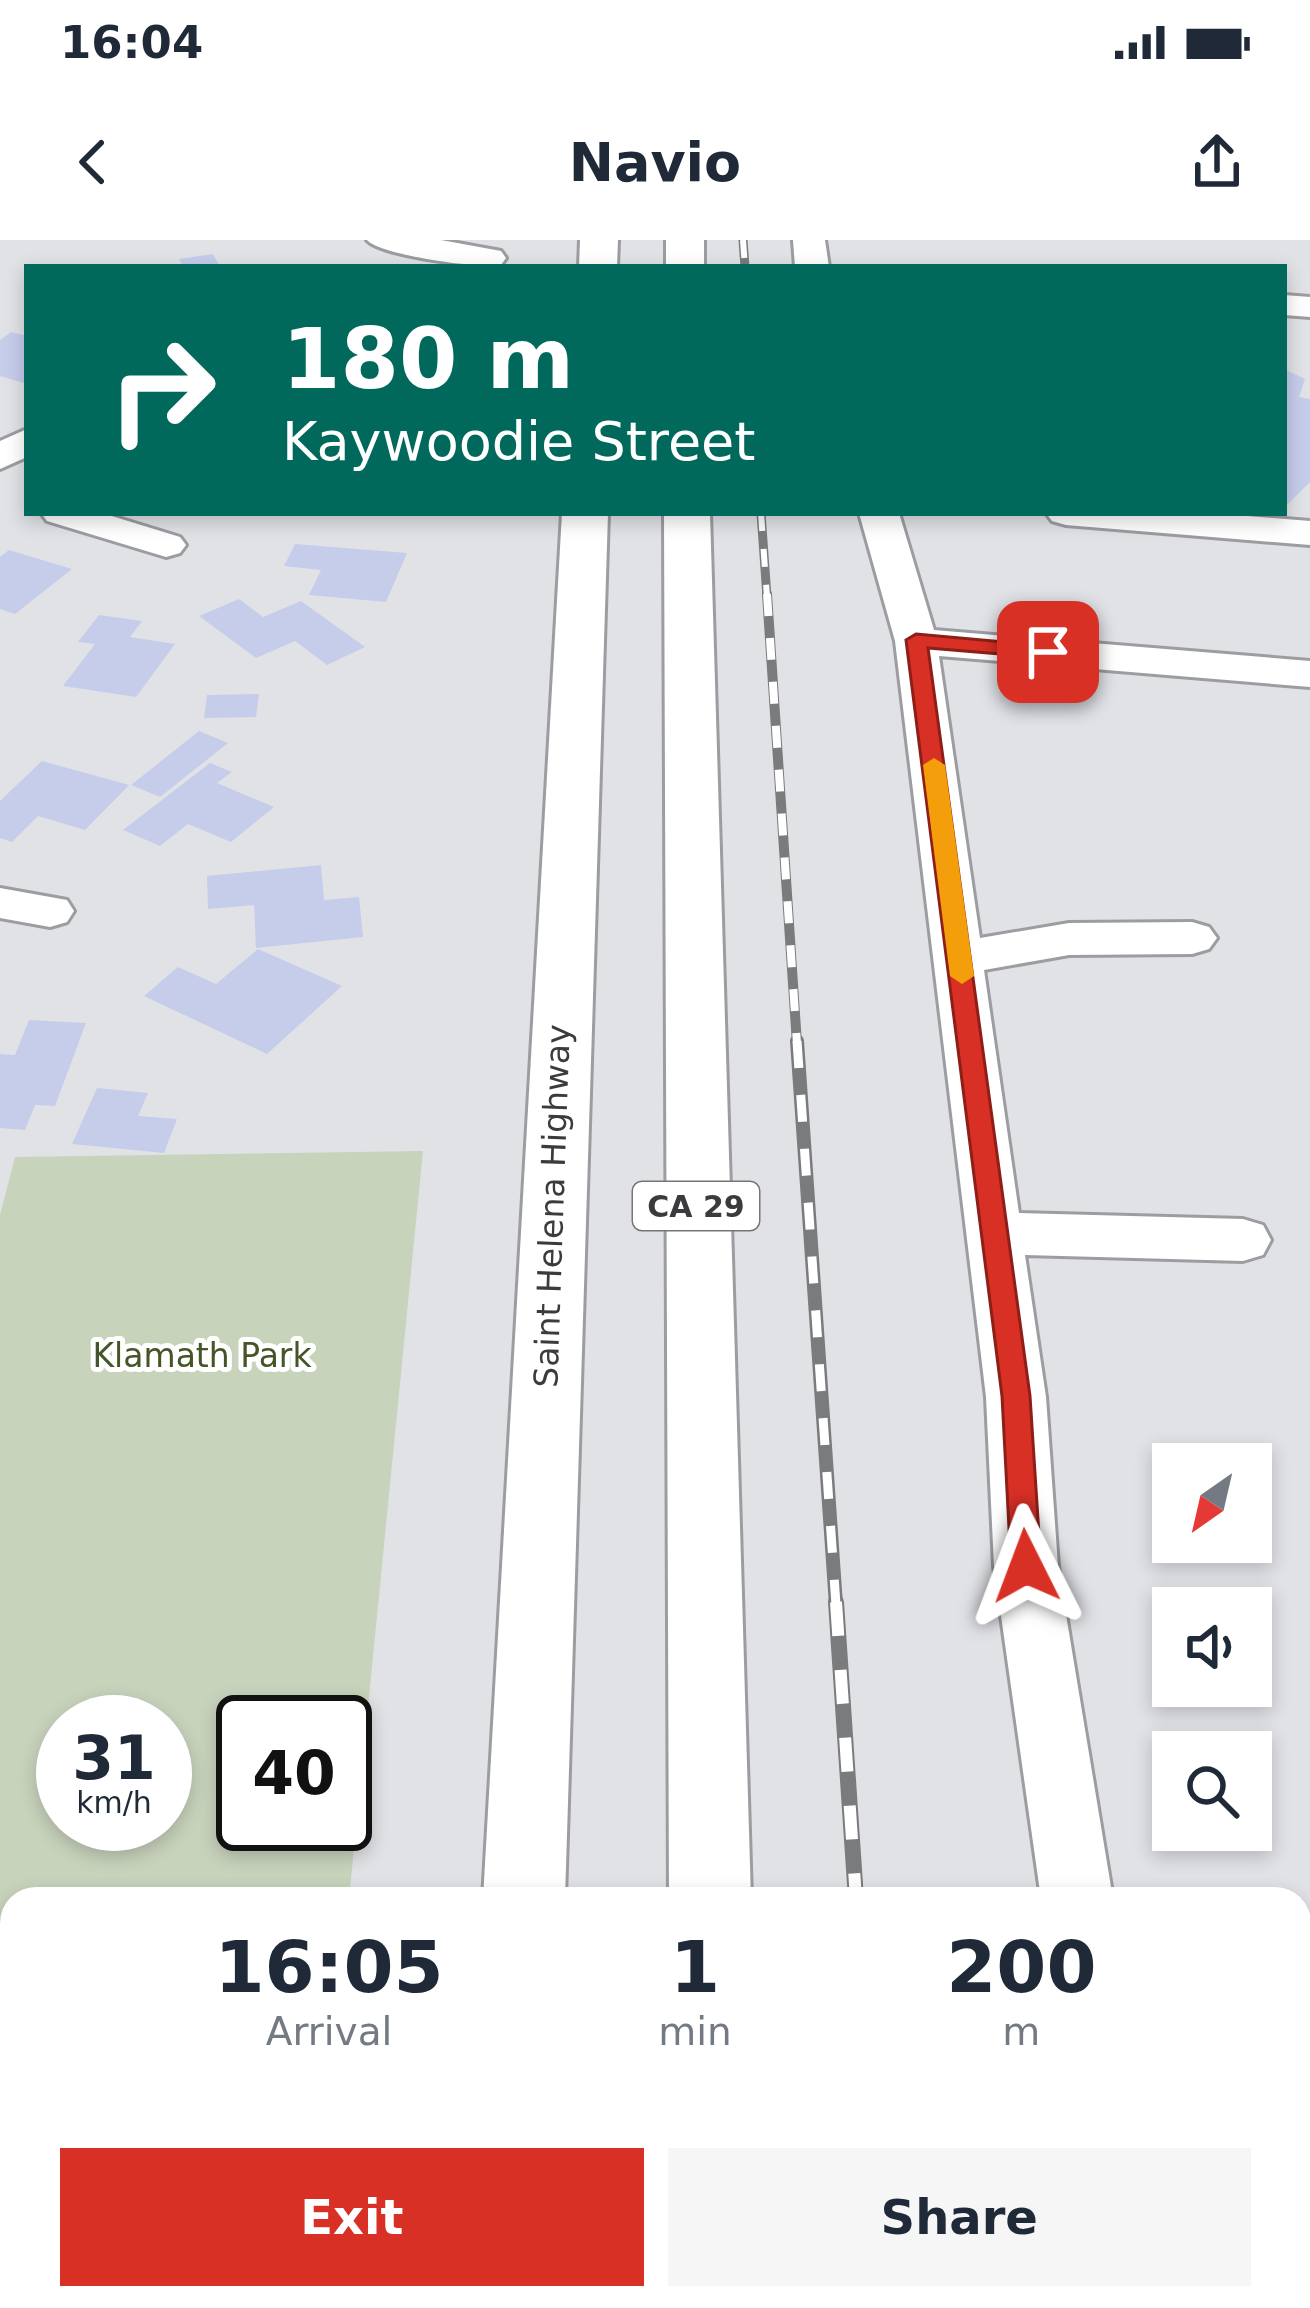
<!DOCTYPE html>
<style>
:root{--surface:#fff;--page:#f6f6f7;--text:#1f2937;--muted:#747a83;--accent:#d93025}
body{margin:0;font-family:"DejaVu Sans",sans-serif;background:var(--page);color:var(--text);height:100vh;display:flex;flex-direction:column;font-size:45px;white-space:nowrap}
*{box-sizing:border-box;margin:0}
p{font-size:39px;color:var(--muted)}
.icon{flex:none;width:66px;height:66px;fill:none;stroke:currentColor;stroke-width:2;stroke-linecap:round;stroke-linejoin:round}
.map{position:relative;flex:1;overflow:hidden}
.side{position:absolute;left:0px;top:1647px;width:1311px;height:423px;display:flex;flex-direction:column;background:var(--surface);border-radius:36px 36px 0 0;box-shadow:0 6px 18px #0003}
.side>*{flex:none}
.hud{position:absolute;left:24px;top:24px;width:1263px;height:252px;border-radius:0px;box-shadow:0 6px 18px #0003;background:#00695c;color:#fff;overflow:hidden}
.needle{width:78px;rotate:214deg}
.buttons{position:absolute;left:1152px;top:1203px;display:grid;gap:24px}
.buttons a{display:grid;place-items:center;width:120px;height:120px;border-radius:0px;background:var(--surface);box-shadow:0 6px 18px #0003;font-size:60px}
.speed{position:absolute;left:36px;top:1455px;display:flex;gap:24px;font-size:60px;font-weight:700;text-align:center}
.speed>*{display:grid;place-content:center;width:156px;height:156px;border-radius:50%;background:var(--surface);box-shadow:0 6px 18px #0003;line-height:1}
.speed small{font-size:30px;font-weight:400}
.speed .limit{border:6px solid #111;border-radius:18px;background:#fff;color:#111}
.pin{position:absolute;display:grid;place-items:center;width:102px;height:102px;color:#fff;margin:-51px;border-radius:24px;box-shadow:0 6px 18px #0006}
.me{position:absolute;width:132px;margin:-66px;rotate:357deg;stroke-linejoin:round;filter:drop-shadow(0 0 9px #0008)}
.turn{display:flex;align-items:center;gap:42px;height:252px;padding:0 60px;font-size:54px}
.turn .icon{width:156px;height:156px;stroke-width:2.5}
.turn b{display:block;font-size:84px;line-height:102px}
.eta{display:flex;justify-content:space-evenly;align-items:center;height:204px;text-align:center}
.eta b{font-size:72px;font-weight:600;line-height:84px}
.action{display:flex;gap:24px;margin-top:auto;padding:24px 60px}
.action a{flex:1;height:138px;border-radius:0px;background:var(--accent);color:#fff;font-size:48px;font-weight:600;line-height:138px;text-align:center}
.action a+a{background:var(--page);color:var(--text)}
.status{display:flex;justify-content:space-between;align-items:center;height:84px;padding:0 60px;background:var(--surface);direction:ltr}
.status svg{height:33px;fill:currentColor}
header{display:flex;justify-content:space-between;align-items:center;height:156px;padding:0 60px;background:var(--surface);font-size:54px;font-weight:600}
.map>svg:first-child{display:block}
.green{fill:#c8d3bc;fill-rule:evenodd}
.building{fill:#c6cdeb}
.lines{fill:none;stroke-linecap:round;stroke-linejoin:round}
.minor-casing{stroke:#9c9da1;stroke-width:6}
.highway-casing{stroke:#9c9da1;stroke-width:6}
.minor{fill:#fff;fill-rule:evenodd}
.highway{fill:#fff;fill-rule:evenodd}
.rail-far3-casing{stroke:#7a7b7d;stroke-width:9}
.rail-far2-casing{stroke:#7a7b7d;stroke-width:10}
.rail-far1-casing{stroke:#7a7b7d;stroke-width:14}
.rail-casing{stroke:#7a7b7d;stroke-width:16}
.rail-far3{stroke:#fff;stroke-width:6;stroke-dasharray:18;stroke-linecap:butt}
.rail-far2{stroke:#fff;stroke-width:8;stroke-dasharray:22;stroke-linecap:butt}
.rail-far1{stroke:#fff;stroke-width:9;stroke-dasharray:27;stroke-linecap:butt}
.rail{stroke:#fff;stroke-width:12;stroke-dasharray:34;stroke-linecap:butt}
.route{fill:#d93025;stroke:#8d1f18;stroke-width:3}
.slow{fill:#f59e0b}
.labels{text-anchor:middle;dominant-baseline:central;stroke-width:10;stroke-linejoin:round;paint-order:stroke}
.shield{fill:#fff;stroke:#767677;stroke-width:3}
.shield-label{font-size:30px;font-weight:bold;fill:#3b3b3d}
.street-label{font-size:33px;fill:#3b3b3d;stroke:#fff}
.park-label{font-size:33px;fill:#445528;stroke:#fff}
</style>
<div class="status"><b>16:04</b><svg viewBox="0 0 49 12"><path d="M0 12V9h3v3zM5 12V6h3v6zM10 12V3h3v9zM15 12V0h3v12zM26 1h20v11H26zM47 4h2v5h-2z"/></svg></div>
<header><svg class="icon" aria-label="back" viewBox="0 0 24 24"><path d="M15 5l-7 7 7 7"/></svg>Navio<svg class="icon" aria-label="share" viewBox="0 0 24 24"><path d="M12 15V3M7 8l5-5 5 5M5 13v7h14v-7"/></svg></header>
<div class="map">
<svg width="1310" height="2068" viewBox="0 0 1310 2068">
<rect width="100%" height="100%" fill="#e1e2e6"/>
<!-- green -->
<path class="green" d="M423,911L349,1659H12V2058H310L309,2068H0V975L15,917ZM63,1482H165V1584H63ZM243,1482H345V1584H243Z"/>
<!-- building -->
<g class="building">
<polygon points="213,14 220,27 183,27 179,19"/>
<polygon points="11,92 27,96 27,144 0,136 0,100"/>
<polygon points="1284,129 1305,139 1299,157 1310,159 1310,242 1287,265"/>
<polygon points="295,304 407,313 386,362 309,355 321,330 284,326"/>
<polygon points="9,310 72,329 15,374 0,369 0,317"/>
<polygon points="239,359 263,377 301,361 365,407 327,425 295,401 256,418 199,376"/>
<polygon points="99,375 142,381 130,397 175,404 136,457 63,446 95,404 78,402"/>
<polygon points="259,454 256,477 204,478 207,455"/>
<polygon points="199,491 228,503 160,557 131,545"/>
<polygon points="42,521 129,545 85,590 38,576 12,602 0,598 0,561"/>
<polygon points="210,523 232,532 217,543 274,567 231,602 188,584 160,606 123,590"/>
<polygon points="321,625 324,660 359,657 363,697 256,708 254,665 208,669 207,636"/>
<polygon points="258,709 342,746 267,814 144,756 178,727 216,744"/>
<polygon points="29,780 86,783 55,866 35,865 25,890 0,888 0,814 15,815"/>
<polygon points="97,848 148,853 138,876 177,879 164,913 72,904"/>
</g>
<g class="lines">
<defs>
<g id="minor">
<path d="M367,0H441L501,11L506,18L501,25C479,29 380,15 367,0Z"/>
<polygon points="793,0 825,0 829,27 795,27"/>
<polygon points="1284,55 1310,57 1310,77 1284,75"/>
<polygon points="27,189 27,217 0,229 0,201"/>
<polygon points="41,273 102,273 180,297 186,305 180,313 166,317 47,281"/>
<polygon points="859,273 899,273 934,390 1310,421 1310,447 939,416 980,698 1069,683 1192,682 1209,687 1217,698 1209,709 1192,714 1069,715 984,730 1019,973 1243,979 1263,985 1271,1000 1263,1015 1243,1021 1025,1015 1046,1157 1058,1326 1113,1659 1041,1659 994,1326 986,1157 895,401"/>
<polygon points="1046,273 1210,273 1310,281 1310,305 1066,285 1052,281"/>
<polygon points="0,648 67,660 74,671 67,682 50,687 0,678"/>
<rect x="1299" y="1725" width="11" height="72"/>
<polygon points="1101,2058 1183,2058 1184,2068 1102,2068"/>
</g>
<g id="highway">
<polygon points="580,0 618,0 617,27 579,27"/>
<rect x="666" y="0" width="38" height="27"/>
<polygon points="562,273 608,273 565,1659 483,1659"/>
<polygon points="664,273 710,273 751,1659 669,1659"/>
<rect x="461" y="2058" width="94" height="10"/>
<rect x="671" y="2058" width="94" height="10"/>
</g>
</defs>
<!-- minor casing -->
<use href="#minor" class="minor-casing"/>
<!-- highway casing -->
<use href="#highway" class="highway-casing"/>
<!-- minor -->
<use href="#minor" class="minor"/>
<!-- highway -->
<use href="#highway" class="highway"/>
<defs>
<g id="rail-far3">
<polyline points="743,0 745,27"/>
<polyline points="761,273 767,357"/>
</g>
<polyline id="rail-far2" points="767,354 797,804"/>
<polyline id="rail-far1" points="797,801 836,1365"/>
<g id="rail">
<polyline points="836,1362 856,1659"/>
<polyline points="883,2058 884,2068"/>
</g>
</defs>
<!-- rail-far3 casing -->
<use href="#rail-far3" class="rail-far3-casing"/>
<!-- rail-far2 casing -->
<use href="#rail-far2" class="rail-far2-casing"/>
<!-- rail-far1 casing -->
<use href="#rail-far1" class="rail-far1-casing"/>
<!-- rail casing -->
<use href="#rail" class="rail-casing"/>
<!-- rail-far3 -->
<use href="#rail-far3" class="rail-far3"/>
<!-- rail-far2 -->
<use href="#rail-far2" class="rail-far2"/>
<!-- rail-far1 -->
<use href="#rail-far1" class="rail-far1"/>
<!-- rail -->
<use href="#rail" class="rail"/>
</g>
<!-- route -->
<polygon class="route" points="916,394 1048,406 1058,412 1048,418 928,408 1030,1156 1041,1326 1037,1335 1026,1339 1015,1335 1011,1326 1002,1156 906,400"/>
<!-- slow -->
<polygon class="slow" points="934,518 945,525 974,736 962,744 950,736 923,525"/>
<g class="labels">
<!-- shield labels -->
<rect class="shield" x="633" y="942" width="126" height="48" rx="9"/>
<g class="shield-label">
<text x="696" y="966">CA 29</text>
</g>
<!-- street labels -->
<g class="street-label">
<text transform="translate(552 966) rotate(-88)">Saint Helena Highway</text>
</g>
<!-- park labels -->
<g class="park-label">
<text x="202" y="1115">Klamath Park</text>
</g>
</g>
</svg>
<div class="buttons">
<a><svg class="needle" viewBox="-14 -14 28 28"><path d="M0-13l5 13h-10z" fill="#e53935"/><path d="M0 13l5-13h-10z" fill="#747a83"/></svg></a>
<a><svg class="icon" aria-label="sound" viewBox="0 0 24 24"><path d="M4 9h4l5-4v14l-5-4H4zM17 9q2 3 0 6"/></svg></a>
<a><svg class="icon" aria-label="search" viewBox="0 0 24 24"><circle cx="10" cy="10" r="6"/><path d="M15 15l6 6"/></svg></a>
</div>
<div class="speed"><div>31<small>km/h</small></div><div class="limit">40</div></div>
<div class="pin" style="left:1048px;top:412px;background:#d93025"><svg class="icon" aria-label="arrive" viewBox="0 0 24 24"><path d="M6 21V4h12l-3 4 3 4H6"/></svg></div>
<svg class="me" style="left:1026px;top:1326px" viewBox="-20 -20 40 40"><path d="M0-17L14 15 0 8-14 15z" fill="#d93025" stroke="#fff" stroke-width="4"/></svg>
<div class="hud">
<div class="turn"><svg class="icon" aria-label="right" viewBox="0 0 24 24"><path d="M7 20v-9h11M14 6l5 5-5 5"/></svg><div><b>180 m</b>Kaywoodie Street</div></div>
</div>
<section class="side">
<div class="eta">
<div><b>16:05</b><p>Arrival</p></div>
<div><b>1</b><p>min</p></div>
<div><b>200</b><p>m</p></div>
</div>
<div class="action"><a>Exit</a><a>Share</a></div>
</section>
</div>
